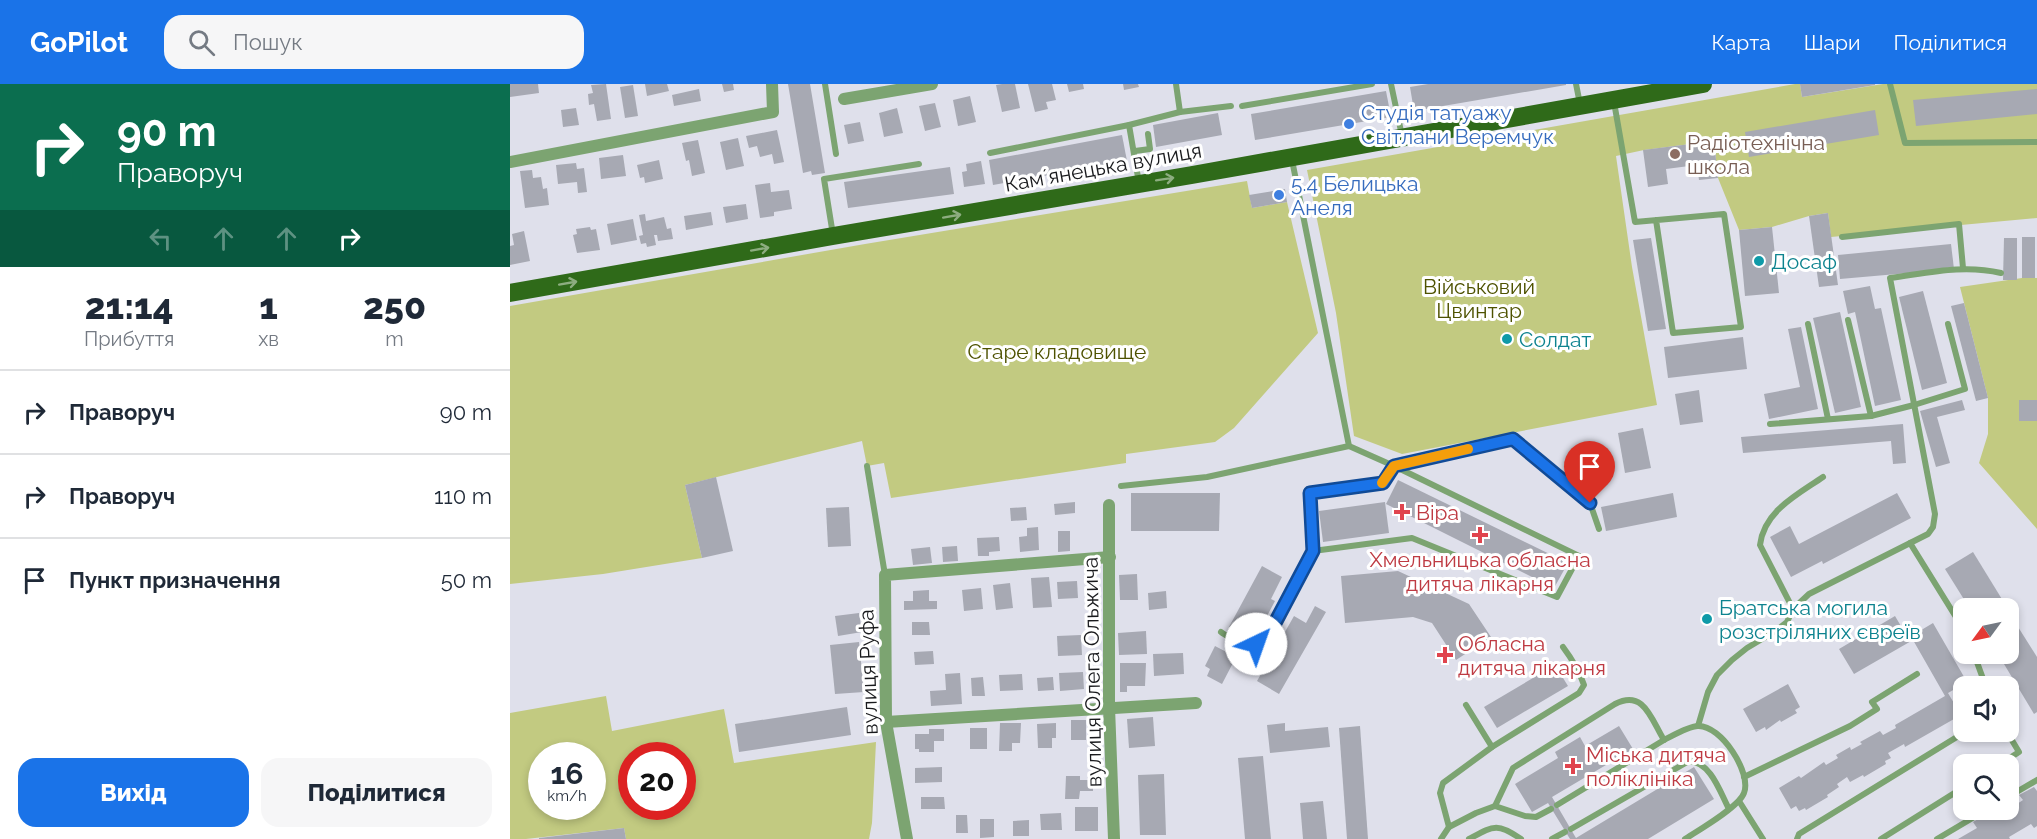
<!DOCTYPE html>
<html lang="uk">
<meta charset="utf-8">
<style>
:root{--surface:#fff;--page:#f6f6f7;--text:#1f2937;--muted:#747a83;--line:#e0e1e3;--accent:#1a73e8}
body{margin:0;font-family:Raleway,sans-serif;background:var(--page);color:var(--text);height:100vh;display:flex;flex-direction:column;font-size:22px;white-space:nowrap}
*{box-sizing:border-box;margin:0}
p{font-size:20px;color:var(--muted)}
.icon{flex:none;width:33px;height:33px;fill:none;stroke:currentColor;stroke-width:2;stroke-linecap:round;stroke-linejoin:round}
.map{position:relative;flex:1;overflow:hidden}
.drawer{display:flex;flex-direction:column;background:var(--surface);width:510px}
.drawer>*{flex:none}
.guide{background:#0b6e4f;color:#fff;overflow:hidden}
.needle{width:39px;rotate:237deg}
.buttons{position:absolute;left:1443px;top:514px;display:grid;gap:12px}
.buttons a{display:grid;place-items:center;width:66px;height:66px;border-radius:12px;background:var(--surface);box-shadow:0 3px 9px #0003;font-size:30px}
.speed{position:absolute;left:18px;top:658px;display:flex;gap:12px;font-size:30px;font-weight:700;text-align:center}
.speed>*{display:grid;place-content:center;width:78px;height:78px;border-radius:50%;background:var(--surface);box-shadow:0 3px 9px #0003;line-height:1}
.speed small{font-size:15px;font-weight:400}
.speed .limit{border:9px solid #d22;background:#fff;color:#111}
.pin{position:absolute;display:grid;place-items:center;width:51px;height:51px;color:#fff;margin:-62px -26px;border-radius:50% 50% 50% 0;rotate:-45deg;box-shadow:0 0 6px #0007}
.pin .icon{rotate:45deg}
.me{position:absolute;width:66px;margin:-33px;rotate:42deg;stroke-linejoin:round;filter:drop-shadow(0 0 4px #0008)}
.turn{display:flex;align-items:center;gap:21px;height:126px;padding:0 18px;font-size:27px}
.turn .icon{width:78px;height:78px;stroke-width:2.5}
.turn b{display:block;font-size:42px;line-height:51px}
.lanes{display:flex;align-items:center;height:57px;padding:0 18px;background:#0003;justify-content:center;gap:30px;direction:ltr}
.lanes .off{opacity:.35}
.eta{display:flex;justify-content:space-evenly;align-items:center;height:102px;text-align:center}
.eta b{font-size:36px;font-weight:800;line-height:42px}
.cta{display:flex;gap:12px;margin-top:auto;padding:12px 18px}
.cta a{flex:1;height:69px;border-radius:18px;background:var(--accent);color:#fff;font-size:24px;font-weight:800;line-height:69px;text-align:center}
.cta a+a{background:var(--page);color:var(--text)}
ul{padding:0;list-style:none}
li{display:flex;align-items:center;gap:18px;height:84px;padding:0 18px;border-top:2px solid var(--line)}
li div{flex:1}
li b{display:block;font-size:22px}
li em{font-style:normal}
header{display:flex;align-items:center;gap:36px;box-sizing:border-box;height:84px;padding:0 30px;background:var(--accent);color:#fff}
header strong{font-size:28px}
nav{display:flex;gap:33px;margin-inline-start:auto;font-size:21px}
.search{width:420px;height:54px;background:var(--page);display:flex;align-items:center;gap:15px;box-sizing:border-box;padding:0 21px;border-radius:18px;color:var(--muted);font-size:22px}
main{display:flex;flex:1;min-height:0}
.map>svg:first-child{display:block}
.green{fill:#c2ca81;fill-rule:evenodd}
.building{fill:#a7a9b3}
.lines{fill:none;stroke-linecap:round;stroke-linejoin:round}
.lane{stroke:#7ca471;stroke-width:6}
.street{stroke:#7ca471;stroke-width:12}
.primary{stroke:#2f6a19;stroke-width:18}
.oneway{stroke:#8dad80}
.route-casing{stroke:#114b97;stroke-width:15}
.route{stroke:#1a73e8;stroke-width:10}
.slow{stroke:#f59e0b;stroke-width:10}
.shop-dot{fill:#3f7fe0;stroke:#fff;stroke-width:2}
.education-dot{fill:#8d6e63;stroke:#fff;stroke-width:2}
.culture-dot{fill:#0f9aa8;stroke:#fff;stroke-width:2}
.health-dot{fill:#e0444e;stroke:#fff;stroke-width:2}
.labels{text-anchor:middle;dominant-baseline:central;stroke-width:6;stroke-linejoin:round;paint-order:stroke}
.shop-label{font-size:21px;fill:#366cbe;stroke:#fff;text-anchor:start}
.education-label{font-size:21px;fill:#785e54;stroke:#fff;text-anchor:start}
.street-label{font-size:21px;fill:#191a1d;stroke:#fff}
.culture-label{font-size:21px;fill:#0d838f;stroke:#fff;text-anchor:start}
.park-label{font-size:21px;fill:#4e5200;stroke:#fff}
.health-label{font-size:21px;fill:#be3a42;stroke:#fff;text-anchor:start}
</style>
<header>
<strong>GoPilot</strong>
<div class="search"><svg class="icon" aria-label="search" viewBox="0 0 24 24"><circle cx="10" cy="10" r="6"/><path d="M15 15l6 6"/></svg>Пошук</div>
<nav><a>Карта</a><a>Шари</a><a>Поділитися</a></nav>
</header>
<main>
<section class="drawer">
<div class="guide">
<div class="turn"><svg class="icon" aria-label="right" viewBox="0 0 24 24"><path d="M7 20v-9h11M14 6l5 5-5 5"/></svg><div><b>90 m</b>Праворуч</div></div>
<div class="lanes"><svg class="icon off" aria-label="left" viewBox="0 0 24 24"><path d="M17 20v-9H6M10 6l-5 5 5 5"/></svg><svg class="icon off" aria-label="ahead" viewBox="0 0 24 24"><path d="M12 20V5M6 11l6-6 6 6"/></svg><svg class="icon off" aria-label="ahead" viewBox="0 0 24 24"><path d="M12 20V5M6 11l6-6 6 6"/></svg><svg class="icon" aria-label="right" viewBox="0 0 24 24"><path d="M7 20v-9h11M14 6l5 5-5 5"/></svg></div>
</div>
<div class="eta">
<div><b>21:14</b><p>Прибуття</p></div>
<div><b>1</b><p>хв</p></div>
<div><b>250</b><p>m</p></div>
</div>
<ul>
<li><svg class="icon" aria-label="right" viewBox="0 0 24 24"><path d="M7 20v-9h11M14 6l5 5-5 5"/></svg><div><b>Праворуч</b></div><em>90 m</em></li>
<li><svg class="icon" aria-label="right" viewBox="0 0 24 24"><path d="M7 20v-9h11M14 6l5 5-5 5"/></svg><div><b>Праворуч</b></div><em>110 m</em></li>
<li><svg class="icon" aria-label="arrive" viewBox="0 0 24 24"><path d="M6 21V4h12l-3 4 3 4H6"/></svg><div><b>Пункт призначення</b></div><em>50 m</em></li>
</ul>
<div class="cta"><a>Вихід</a><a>Поділитися</a></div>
</section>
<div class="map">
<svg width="1527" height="755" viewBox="0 0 1527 755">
<rect width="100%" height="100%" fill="#dfe0eb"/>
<!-- green -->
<g class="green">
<polygon points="1285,0 1290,0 1292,13 1373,0 1527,0 1527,134 1321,153 1318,129 1299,132 1262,143 1229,146 1208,94 1204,57 1134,66 1106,72 1122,183 1147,321 892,370 844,352 826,229 797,86"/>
<polygon points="737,97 742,124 777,118 808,249 724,344 705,358 616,370 616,379 381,414 374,379 357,382 352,357 175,401 192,474 93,490 0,500 0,222 355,160"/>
<polygon points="1512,194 1527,194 1527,445 1469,379 1478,350 1478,314 1450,203"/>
<path d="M96,612L102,647L214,625L224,679L366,658L362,739L359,755H116L114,744L16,755H0V629ZM32,672H82V723H32ZM122,672H172V723H122Z"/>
</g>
<!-- building -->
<g class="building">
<polygon points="0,0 28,0 29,9 0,13"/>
<polygon points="96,0 101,35 87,37 84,20 79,21 78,10 83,9 81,1"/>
<polygon points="135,0 157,0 159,7 137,12"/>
<polygon points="212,0 223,0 224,6 214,8"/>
<polygon points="278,0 300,0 315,89 302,91 301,87 293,89"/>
<polygon points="492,0 505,0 510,24 492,28 486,1"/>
<polygon points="518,0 542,0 546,16 536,18 538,25 525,28"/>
<polygon points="557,0 573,0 574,5 559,8"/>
<polygon points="613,0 628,0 629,3 614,6"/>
<polygon points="918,0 1056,0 1056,1 904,27 900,3"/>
<polygon points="1290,0 1365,0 1365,1 1292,13"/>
<polygon points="123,1 128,32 115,34 110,3"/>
<polygon points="189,5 191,17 164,22 162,11"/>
<polygon points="1527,5 1527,30 1406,42 1403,16"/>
<polygon points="876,7 881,33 745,56 741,30"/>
<polygon points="460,12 466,38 448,42 443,16"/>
<polygon points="425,19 431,43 415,47 409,22"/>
<polygon points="66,24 69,41 53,43 51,26"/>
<polygon points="387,24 393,49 374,53 369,29"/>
<polygon points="1365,26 1369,51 1239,73 1235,48"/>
<polygon points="708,29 712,51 646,63 643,41"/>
<polygon points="350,38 354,57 338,60 334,41"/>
<polygon points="267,46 274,78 264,80 262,70 250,73 247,62 239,64 236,52"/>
<polygon points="612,51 617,77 483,101 479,76"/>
<polygon points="228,54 234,82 216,86 210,58"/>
<polygon points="188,56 195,89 182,92 179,76 176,77 172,59"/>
<polygon points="1204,57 1208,94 1189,96 1187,81 1156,85 1158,100 1138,103 1133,66"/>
<polygon points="113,71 116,92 91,95 89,74"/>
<polygon points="149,76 153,95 135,99 134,93 130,94 127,81"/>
<polygon points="471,77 475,100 454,103 452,88 457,87 456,80"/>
<polygon points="66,79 67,85 74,84 77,108 68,109 67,98 48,100 46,81"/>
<polygon points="440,83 444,110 338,124 334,98"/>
<polygon points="22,86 23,94 31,93 33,105 37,104 39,121 15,124 10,87"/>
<polygon points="260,99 261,108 279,106 282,125 264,128 264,132 250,134 245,101"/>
<polygon points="775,105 777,118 742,124 739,111"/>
<polygon points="236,120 238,135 216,139 213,123"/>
<polygon points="201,128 203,141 176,146 174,132"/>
<polygon points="1318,129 1328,201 1309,203 1299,132"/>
<polygon points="135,130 136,137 154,133 157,145 161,144 163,155 148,157 147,151 144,151 146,161 137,163 136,159 131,160 129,152 133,151 129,131"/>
<polygon points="123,135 127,156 101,161 97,140"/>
<polygon points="80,143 81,146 86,145 90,166 67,169 63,151 67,150 66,145"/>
<polygon points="1262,143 1269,209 1235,212 1229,146"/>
<polygon points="14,147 20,177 0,181 0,162 4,161 2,150"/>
<rect x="1512" y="153" width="13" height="41"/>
<polygon points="1141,154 1156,245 1138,247 1123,156"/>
<polygon points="1494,154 1507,154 1507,196 1493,196"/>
<polygon points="1441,160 1444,185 1330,195 1328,171"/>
<polygon points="1360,202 1365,225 1371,224 1391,316 1365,322 1345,228 1338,230 1333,207"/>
<polygon points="1413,207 1437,299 1412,306 1389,213"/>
<polygon points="1454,219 1478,314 1466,317 1441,222"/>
<polygon points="1330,228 1351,323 1325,329 1303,234"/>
<polygon points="1291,243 1308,325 1259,335 1254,310 1290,303 1278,245"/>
<polygon points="1233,253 1237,285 1158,294 1154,263"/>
<polygon points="1189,306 1193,338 1170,341 1165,310"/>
<polygon points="1452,316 1455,326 1427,333 1440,379 1426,383 1410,327"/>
<rect x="1509" y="316" width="18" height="21"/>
<polygon points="1393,340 1396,379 1383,380 1381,357 1233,369 1231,353"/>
<polygon points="1133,344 1141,384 1115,389 1108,349"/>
<polygon points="206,393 223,467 192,474 175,401"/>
<polygon points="888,396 1058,479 1044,504 876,420"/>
<polygon points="621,409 710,409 709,447 621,447"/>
<polygon points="1163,409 1167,433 1096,447 1091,423"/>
<polygon points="1387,409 1401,434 1313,480 1312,477 1281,493 1260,453 1280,442 1289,460"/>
<polygon points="565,418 565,429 545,431 544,420"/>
<polygon points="875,418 879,449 813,458 809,427"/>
<polygon points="339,423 341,462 318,463 316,424"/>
<polygon points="516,423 517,436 501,437 500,424"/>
<polygon points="528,443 529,466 510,468 509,453 517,452 517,444"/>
<polygon points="548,447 560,447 560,467 548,468"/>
<polygon points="489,453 490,467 479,468 479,472 468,472 467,454"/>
<polygon points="447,462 448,477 433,478 432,463"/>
<polygon points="420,463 422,479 403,481 401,465"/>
<polygon points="1463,468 1498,525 1460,525 1435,485"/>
<polygon points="752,482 772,493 761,515 765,517 757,532 752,529 739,554 719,543"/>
<polygon points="888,487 959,520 981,553 946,576 922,539 903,533 835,539 831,492"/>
<polygon points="627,490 628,516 610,516 609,491"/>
<polygon points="539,493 542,523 523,524 521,494"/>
<polygon points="567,497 568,514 548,515 547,498"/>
<polygon points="500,499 503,524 486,526 483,501"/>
<polygon points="471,504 473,525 454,527 452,506"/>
<polygon points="419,506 419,517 427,517 427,525 394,526 394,517 403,517 403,507"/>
<polygon points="656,507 657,524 639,526 638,509"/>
<polygon points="805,522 816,528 769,610 747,597 784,532 796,539"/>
<polygon points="1498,527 1527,573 1527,628 1524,630 1488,570 1498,570"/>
<polygon points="349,529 352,548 328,552 325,532"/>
<polygon points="1385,532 1398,554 1423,539 1457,598 1438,609 1451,631 1395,663 1394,660 1378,669 1381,674 1375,677 1376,680 1354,693 1353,691 1340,698 1337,693 1327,700 1329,703 1317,711 1318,713 1296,726 1295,724 1289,727 1286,722 1281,725 1269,704 1289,692 1291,694 1314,678 1316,681 1328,674 1326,671 1340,663 1341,666 1352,660 1350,658 1370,647 1373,651 1386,644 1385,641 1435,612 1403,556 1344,590 1329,565"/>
<polygon points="402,538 419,538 420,551 402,551"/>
<polygon points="636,547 637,570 609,571 608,549"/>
<polygon points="571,551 572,571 548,572 547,552"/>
<polygon points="349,558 354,608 325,610 320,561"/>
<polygon points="705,562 726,573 712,600 697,592 700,585 695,582"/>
<polygon points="423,567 424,580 405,581 404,568"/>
<polygon points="673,569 674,590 644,592 643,570"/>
<polygon points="610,579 636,579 635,602 617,602 617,608 610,608"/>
<polygon points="1045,581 1058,602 987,644 974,623"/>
<polygon points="573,588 574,605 550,607 549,589"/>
<polygon points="450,589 452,620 421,622 420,607 436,606 435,590"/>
<polygon points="512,590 513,606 490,607 489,591"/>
<polygon points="473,593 475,612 462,612 461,594"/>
<polygon points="543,593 544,606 528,607 527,594"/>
<polygon points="1278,600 1290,623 1285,626 1287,629 1271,638 1270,636 1256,646 1255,643 1246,648 1233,625"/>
<polygon points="337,623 341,651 229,668 225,640"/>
<polygon points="643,633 645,662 619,664 617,635"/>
<rect x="561" y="636" width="15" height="20"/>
<polygon points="490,639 511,639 510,659 502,659 502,667 489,667"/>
<polygon points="546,639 546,654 542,654 542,664 528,664 527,640"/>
<polygon points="775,639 775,647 818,643 820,663 760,669 757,641"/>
<polygon points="850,642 858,755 837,755 829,644"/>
<polygon points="1109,642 1123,665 1042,713 1066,754 1184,683 1204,715 1138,755 1060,755 1038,719 1022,728 1005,700 1048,674 1045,668 1070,653 1075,662"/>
<rect x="460" y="644" width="17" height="21"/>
<polygon points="419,645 434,645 434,657 424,657 424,668 409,668 409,665 405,665 405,650 419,650"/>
<polygon points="753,672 761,755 735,755 728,674"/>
<polygon points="432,683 432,698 405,699 405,684"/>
<polygon points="654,690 656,751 630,751 628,691"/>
<polygon points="556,692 570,692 570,696 583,696 583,707 570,707 569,715 555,715"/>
<polygon points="1524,703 1527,707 1527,742 1524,744 1521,740 1499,753 1500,755 1448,755 1467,744 1463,738 1478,729 1482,735 1498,726 1513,716 1509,711"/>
<polygon points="411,713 434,713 435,725 411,725"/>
<polygon points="813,717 817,755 793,755 790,719"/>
<rect x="565" y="723" width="23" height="24"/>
<polygon points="551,729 552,746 531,746 530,730"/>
<polygon points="446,731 457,731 458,749 446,749"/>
<polygon points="470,735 484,735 484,753 470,754"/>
<polygon points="519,736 519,752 503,752 503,737"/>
<polygon points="114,744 116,755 29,755 29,754"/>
</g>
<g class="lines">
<!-- lane -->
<g class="lane">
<polyline points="315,0 326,70"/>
<polyline points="666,0 670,28"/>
<polyline points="881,0 892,52"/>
<polyline points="1066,0 1070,20"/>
<polyline points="1380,0 1395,59 1527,58"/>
<polyline points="1104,18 1125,138 1214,130 1231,243 1163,249 1146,136"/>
<polyline points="732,22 862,0"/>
<polyline points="619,41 629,99"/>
<polyline points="625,67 640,65 638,50"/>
<polyline points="480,69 619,41 670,28 721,22"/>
<polyline points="323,151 314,95 409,80"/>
<polyline points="1332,153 1449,140 1453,184"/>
<polyline points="1338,236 1361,332 1404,321 1455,305 1438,240"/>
<polyline points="1298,240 1318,335"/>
<polyline points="1260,340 1361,332"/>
<polyline points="839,362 884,382 1069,472 1047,513 902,454 803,467 800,409 873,399 884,382 1003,355 1080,419 1089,445"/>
<polyline points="357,382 375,491"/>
<polyline points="611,402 697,393 839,362 782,76"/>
<polyline points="1400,459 1454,546"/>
<path d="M1283,525L1250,461C1254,427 1287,411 1313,393"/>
<path d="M711,548C730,561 733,565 756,556L803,467"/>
<polyline points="1464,570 1476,603"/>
<polyline points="956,621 982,663"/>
<path d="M1188,642L1198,608L1207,591L1222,576L1237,564L1267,546L1277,538L1283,525L1299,510L1418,450L1423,443L1425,430L1380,194C1418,189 1453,180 1491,189"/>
<polyline points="1489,681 1509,668 1497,648"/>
<polyline points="1234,693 1340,642 1367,625 1362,618 1407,590"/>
<polyline points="1498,713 1527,696"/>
<polyline points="1229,717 1253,755"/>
<polyline points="1047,721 1154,656"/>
<path d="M985,722L1003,684L1105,620C1134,605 1141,635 1154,656C1162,652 1179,642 1188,642C1211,641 1242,689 1234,709C1229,723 1189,746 1175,755"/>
<path d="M939,743L930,709L933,699L982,663L1069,609L1074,601C1069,586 1062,575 1053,563"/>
<path d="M1061,745L1179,677C1201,678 1210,708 1219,725"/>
<polyline points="931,755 939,743 966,729 985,722 1015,732 1026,733 1041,725"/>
<path d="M959,755C983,742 987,738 1011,755"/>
<polyline points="1042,755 1055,748"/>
<polyline points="1287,755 1289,750 1455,648"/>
<polyline points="1371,755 1454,703"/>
<polyline points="1427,755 1476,726"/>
</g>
<!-- street -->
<g class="street">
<polyline points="334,15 422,0"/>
<polyline points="0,78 263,28 262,0"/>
<polyline points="599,421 599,623 604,755"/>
<polyline points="376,638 686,619"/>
<polyline points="397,755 376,638 375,491 600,473"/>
</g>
<!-- primary -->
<polyline class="primary" points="0,209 323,152 682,91 1193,0"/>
</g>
<!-- one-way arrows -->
<defs><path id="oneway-shaft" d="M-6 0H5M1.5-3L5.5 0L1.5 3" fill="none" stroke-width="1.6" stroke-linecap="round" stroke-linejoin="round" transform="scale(1.5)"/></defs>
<g class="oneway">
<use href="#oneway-shaft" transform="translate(655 95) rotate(-9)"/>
<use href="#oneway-shaft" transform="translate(442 132) rotate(-10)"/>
<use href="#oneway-shaft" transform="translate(250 165) rotate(-10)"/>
<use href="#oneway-shaft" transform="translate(58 199) rotate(-10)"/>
</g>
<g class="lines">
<defs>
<polyline id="route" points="746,560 756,556 803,467 800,409 873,399 884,382 1003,355 1080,419"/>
</defs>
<!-- route casing -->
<use href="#route" class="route-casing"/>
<!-- route -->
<use href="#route" class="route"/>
<!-- slow -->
<polyline class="slow" points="872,399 884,382 958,365"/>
</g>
<!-- markers -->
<g class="shop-dot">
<circle cx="839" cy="40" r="6"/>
<circle cx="769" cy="111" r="6"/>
</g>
<circle class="education-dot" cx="1165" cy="70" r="6"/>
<g class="culture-dot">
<circle cx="1249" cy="177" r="6"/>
<circle cx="997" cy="255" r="6"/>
<circle cx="1197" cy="535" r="6"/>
</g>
<g class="health-dot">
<path d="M889 419h6v6h6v6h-6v6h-6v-6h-6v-6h6z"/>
<path d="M967 442h6v6h6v6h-6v6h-6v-6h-6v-6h6z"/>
<path d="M932 562h6v6h6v6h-6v6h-6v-6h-6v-6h6z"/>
<path d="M1060 673h6v6h6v6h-6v6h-6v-6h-6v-6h6z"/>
</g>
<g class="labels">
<!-- shop labels -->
<g class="shop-label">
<text x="851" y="28">Студія татуажу<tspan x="851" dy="24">Світлани Веремчук</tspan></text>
<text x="781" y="99">5.4 Белицька<tspan x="781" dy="24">Анеля</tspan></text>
</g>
<!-- education labels -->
<g class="education-label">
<text x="1177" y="58">Радіотехнічна<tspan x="1177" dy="24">школа</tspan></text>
</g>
<!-- street labels -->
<g class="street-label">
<text transform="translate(593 83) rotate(-10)">Камʼянецька вулиця</text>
<text transform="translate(358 588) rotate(-92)">вулиця Руфа</text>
<text transform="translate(582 588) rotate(-91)">вулиця Олега Ольжича</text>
</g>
<!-- culture labels -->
<g class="culture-label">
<text x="1261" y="177">Досаф</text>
<text x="1009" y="255">Солдат</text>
<text x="1209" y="523">Братська могила<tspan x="1209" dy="24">розстріляних євреїв</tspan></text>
</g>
<!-- park labels -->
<g class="park-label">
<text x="969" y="202">Військовий<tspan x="969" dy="24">Цвинтар</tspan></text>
<text x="547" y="267">Старе кладовище</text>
</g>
<!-- health labels -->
<g class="health-label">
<text x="906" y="428">Віра</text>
<text x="970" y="475" text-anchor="middle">Хмельницька обласна<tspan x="970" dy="24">дитяча лікарня</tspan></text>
<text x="948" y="559">Обласна<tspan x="948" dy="24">дитяча лікарня</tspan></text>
<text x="1076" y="670">Міська дитяча<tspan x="1076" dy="24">поліклініка</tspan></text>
</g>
</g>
</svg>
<div class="buttons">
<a><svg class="needle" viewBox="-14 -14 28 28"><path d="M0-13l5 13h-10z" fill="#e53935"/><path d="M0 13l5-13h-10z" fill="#747a83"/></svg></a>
<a><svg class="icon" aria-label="sound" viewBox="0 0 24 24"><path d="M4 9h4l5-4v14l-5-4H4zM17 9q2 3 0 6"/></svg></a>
<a><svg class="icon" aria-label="search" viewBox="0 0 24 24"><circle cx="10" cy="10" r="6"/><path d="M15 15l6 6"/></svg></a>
</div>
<div class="speed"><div>16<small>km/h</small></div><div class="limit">20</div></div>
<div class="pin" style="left:1080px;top:419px;background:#d93025"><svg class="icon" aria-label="arrive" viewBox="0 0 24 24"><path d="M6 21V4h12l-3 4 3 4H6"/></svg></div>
<svg class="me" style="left:746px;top:560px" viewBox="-20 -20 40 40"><circle r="19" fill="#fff"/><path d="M0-13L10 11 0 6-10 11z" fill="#1a73e8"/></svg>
</div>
</main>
